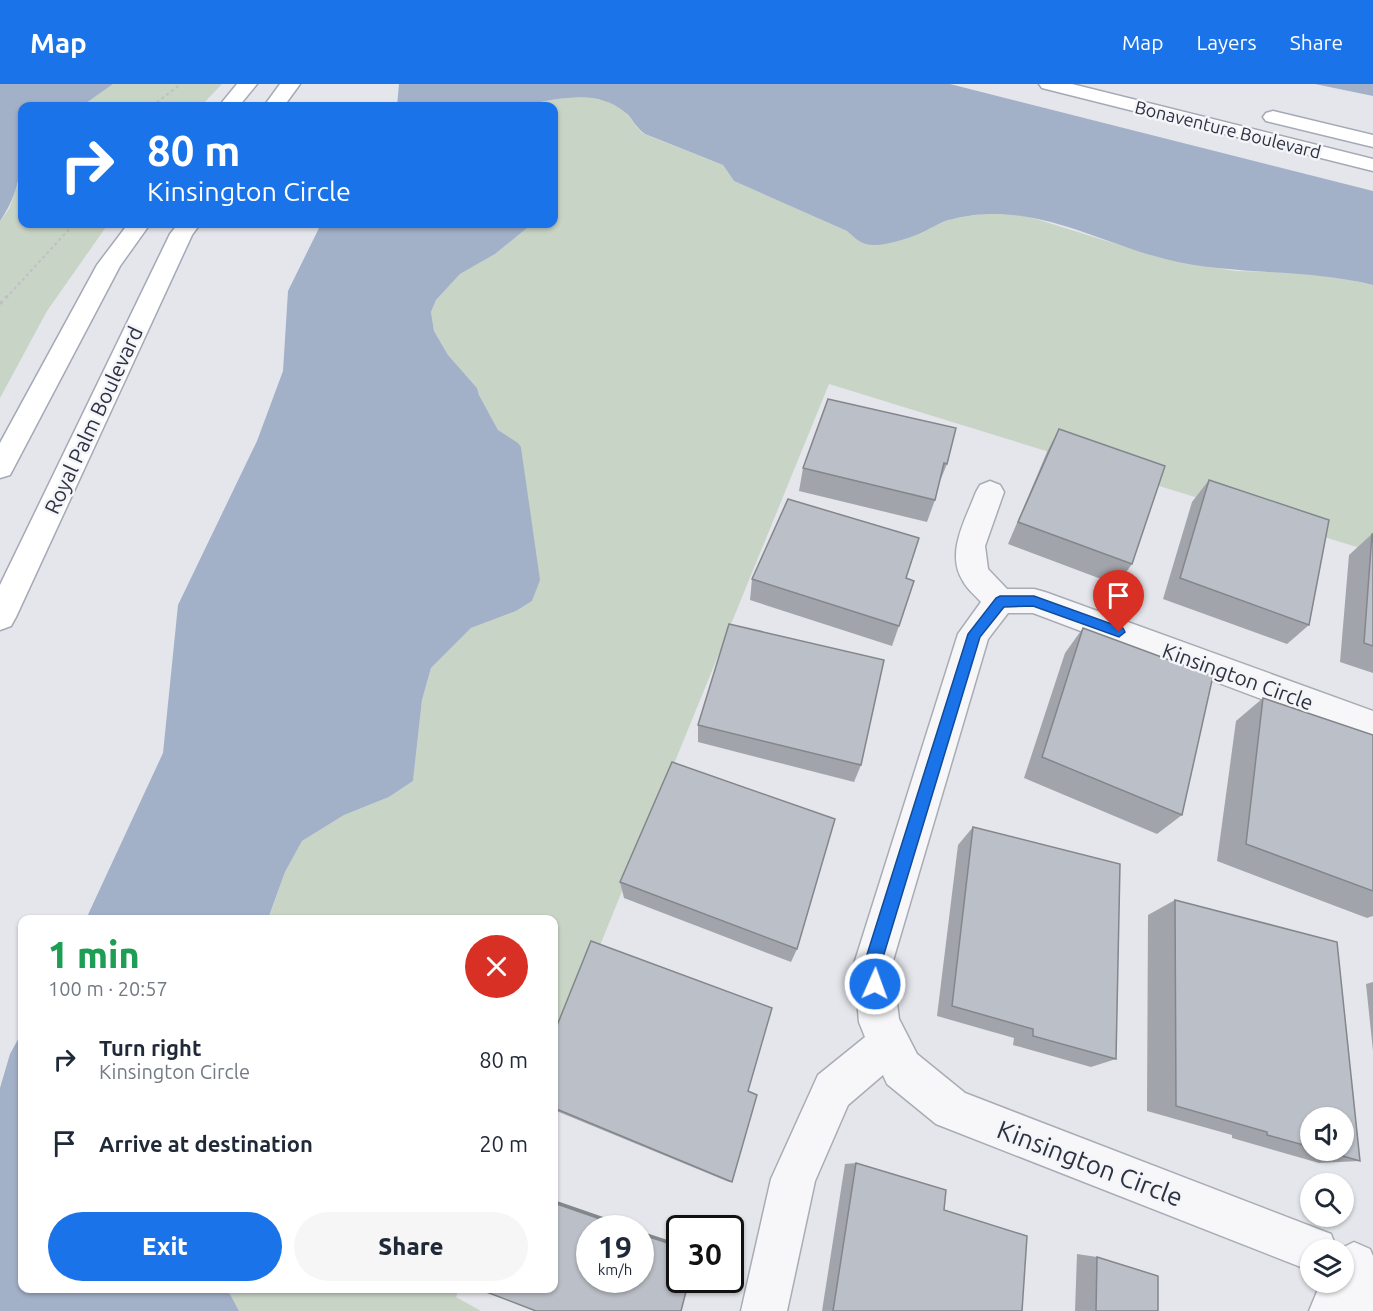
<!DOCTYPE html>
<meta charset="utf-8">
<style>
:root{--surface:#fff;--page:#f6f6f7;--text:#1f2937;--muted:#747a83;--accent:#1a73e8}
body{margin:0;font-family:Ubuntu,sans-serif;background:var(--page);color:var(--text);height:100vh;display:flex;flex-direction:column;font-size:22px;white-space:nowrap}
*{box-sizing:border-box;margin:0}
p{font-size:20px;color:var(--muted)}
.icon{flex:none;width:33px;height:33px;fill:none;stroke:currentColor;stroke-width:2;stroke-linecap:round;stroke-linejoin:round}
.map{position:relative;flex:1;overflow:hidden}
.details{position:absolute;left:18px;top:831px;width:540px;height:378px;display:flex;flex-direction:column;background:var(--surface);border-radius:12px;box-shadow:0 2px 4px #0004}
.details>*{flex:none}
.banner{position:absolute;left:18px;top:18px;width:540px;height:126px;border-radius:12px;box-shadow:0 2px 4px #0004;background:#1a73e8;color:#fff;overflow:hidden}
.controls{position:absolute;left:1300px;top:1023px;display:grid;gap:12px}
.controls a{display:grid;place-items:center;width:54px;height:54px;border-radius:50%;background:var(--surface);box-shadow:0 2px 4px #0004;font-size:30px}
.speed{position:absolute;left:576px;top:1131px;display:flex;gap:12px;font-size:30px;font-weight:700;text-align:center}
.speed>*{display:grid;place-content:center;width:78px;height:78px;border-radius:50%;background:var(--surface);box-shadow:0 2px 4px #0004;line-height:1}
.speed small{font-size:15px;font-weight:400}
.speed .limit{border:3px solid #111;border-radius:9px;background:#fff;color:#111}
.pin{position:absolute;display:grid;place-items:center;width:51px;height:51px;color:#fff;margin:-62px -26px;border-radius:50% 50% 50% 0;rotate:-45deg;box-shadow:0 0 6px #0007}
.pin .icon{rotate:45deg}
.me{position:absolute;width:66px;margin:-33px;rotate:2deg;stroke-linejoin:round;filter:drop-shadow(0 0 4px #0008)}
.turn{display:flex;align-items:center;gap:21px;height:126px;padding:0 30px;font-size:27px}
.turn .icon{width:78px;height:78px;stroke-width:2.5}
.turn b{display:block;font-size:42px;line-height:51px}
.round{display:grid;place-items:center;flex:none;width:63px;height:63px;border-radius:32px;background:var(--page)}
.head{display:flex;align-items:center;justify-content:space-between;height:102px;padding:0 30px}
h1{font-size:36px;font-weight:800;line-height:45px;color:#1e9e55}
.cta{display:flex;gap:12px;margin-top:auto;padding:12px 30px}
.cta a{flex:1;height:69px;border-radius:36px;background:var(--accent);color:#fff;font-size:24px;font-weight:800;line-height:69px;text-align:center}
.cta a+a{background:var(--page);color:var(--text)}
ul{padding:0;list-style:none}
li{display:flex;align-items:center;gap:18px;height:84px;padding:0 30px}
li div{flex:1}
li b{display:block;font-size:22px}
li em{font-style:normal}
header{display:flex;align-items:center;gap:36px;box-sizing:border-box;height:84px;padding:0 30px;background:var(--accent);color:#fff}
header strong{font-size:28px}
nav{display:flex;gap:33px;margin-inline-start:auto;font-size:21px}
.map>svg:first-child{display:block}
.green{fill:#c8d4c6}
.water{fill:#a2b0c8}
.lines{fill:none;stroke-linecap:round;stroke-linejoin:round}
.minor-casing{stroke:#a9acb5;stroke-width:3}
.major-casing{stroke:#a4a9b6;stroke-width:3}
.path-far1{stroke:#bec0c6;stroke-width:2;stroke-dasharray:3 3;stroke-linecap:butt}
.path{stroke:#bec0c6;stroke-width:3;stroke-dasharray:4 4;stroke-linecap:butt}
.minor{fill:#f7f7f9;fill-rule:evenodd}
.major{fill:#fff;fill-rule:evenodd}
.wall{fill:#a1a4ab;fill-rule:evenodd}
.shaded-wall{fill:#83868b}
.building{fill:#bbbfc7;stroke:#83868b;stroke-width:1.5}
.route{fill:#1a73e8;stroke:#114b97;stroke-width:1.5}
.labels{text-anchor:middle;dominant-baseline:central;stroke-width:5;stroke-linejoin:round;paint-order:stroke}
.far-street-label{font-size:18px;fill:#2d3242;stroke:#f4f5f8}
.street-label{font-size:21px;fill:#2d3242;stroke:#f4f5f8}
.near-street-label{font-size:26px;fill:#2d3242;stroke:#f4f5f8}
</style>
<header>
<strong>Map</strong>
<nav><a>Map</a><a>Layers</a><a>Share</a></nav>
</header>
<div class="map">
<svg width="1373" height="1227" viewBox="0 0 1373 1227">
<rect width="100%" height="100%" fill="#e4e6eb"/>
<!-- green -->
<g class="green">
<polygon points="113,0 222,0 201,22 82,22"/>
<path d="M568,13C589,13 609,14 626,29C633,36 635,43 644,50L723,81L734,97L847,147L859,157H894L920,150L946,136L986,129L1020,130L1165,175L1235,187L1291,188L1346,195L1373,201V468L829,300L554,974V836H268L285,788L302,757L344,731L389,713L413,697L422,616L431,584L471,544L516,527L532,517L539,496L521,363L498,346L479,311L477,304L448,271L434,247L431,228L436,216L460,190L495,170L532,140H554V22H527L530,20Z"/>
<polygon points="22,88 22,140 108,140 47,227 0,314 0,137 9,125"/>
<polygon points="224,1205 459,1205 456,1213 481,1227 239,1227 230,1210"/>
</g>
<!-- water -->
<g class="water">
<path d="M0,0H113L82,22H22C22,65 26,100 0,137Z"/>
<path d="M399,0H950L1373,107V201C1305,184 1233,192 1165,175C1106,160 1050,128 989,130C976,130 961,133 948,136C938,139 929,146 919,150C905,155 881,164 866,160C858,158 853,152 847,147L734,97L723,81L645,50C635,43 633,35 626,29C598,5 562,14 530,20L527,22H397Z"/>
<polygon points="1315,0 1373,0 1373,12"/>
<polygon points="321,140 532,140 495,170 460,190 436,216 431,228 434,247 448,271 477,304 479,311 498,346 518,359 521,363 540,496 532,517 516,527 471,544 431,584 422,616 413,697 389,713 344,731 302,757 285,788 268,835 86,835 163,669 178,521 257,357 283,287 288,207"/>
<polygon points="22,948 22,1204 224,1205 230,1210 239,1227 0,1227 0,1004 10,970"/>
</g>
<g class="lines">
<defs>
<g id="minor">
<path d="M990,397L1000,401L1004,408L985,462L988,485L1007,505H1034L1045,508L1373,627V657L1033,529H1008L988,555L892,880L899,935L917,970L965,1009L1331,1150L1337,1166H1311V1187L936,1040L887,1000L883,991L848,1021L815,1097L787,1227H741L771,1095L818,991L865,953L859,938L854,880L958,550L981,518C975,511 967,505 963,497C945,469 966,435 976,408L980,401Z"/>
<polygon points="1354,1158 1370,1165 1373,1172 1373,1227 1309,1227 1321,1198 1344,1198 1344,1166 1338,1166"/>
</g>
<g id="major">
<polygon points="237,0 257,0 239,22 219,22"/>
<polygon points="280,0 300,0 284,22 264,22"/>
<polygon points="1039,0 1072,0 1373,75 1373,87 1042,4"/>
<polygon points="1273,27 1373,51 1373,63 1266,37 1263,33 1266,29"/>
<polygon points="128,140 150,140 120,182 10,391 0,394 0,359 97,181"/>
<polygon points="178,140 200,140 192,151 16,533 11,542 0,546 0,501 170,150"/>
</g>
</defs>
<!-- minor casing -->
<use href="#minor" class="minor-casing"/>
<!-- major casing -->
<use href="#major" class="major-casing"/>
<!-- path-far1 -->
<g class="path-far1">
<polyline points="152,22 181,0"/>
<polyline points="6,214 74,140"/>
</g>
<!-- path -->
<polyline class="path" points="0,220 7,212"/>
<!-- minor -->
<use href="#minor" class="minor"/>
<!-- major -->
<use href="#major" class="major"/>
</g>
<!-- wall -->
<g class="wall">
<polygon points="828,315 947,380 938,402 935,416 927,438 799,407 803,384"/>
<polygon points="1059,345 1132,480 1117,501 1008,460 1047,368"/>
<polygon points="1209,396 1309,541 1287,560 1163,515 1192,418"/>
<polygon points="1372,450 1373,450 1373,589 1340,578 1349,471"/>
<polygon points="906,494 899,542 892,562 750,516 752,495"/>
<polygon points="1083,544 1182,731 1157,750 1024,694 1065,569"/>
<polygon points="1263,614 1373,651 1373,832 1367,834 1217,777 1236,637"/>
<polygon points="698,641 861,681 854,698 698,658"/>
<polygon points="973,743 1116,975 1091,983 1013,961 1014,954 937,932 958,761"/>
<polygon points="620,798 797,865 791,878 624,814"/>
<path d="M1175,816L1360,1077L1319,1079L1232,1054V1051L1147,1027L1148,831ZM1311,1034L1344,1066H1311Z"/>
<polygon points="1373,898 1373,967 1366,900"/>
<polygon points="554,949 748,1007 732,1098 729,1098 554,1026"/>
<polygon points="856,1079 944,1126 1022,1227 822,1227 845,1080"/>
<polygon points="1077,1170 1097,1173 1158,1227 1075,1227"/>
</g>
<!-- shaded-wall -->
<g class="shaded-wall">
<polygon points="554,1116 635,1144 626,1144 554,1119"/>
<polygon points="640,1147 680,1160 680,1163 640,1150"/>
</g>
<!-- building -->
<g class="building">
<polygon points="828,315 956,344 947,380 944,379 935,416 803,384"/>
<polygon points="1059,345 1165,382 1132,480 1018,438"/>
<polygon points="1209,396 1329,436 1309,541 1180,494"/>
<polygon points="788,415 919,454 906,494 914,497 899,542 752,495"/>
<polygon points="1372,450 1373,450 1373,562 1364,559"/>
<polygon points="729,540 884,576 861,681 698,641"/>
<polygon points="1083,544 1213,592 1182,731 1042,673"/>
<polygon points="1263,614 1373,651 1373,807 1246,760"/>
<polygon points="672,678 835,735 797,865 620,798"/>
<polygon points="973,743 1120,780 1116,975 1033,952 1033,945 952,922"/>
<polygon points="1175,816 1337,858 1360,1077 1322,1066 1344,1066 1344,1034 1311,1034 1311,1063 1267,1051 1267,1048 1176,1022"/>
<polygon points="591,857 772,924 748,1007 757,1011 732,1098 554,1024 554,949"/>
<polygon points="856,1079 946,1106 944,1126 1027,1152 1022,1227 833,1227"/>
<polygon points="554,1119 626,1144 590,1144 590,1196 640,1196 640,1150 680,1163 680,1196 689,1196 681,1227 536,1227 476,1204 554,1204"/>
<polygon points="1097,1173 1158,1192 1158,1227 1096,1227"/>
</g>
<!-- route -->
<polygon class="route" points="1000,512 1034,512 1123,544 1125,548 1119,553 1033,522 1004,523 980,553 881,880 883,900 880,906 875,908 869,906 864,880 968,550 996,514"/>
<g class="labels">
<!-- far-street labels -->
<g class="far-street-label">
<text transform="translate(1228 45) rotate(14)">Bonaventure Boulevard</text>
</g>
<!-- street labels -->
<g class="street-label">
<text transform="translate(93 336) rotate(-65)">Royal Palm Boulevard</text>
<text transform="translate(1238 592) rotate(20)">Kinsington Circle</text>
</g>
<!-- near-street labels -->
<g class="near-street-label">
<text transform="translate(1090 1079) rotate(21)">Kinsington Circle</text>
</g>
</g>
</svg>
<div class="controls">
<a><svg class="icon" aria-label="sound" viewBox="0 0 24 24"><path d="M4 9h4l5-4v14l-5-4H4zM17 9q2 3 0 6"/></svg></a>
<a><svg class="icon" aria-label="search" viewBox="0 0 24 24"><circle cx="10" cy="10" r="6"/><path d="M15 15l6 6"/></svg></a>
<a><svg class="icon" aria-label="layers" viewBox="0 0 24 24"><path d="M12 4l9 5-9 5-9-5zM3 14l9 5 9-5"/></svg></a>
</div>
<div class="speed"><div>19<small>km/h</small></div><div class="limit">30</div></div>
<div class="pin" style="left:1119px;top:548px;background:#d93025"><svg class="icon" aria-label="arrive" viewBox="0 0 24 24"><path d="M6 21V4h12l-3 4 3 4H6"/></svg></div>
<svg class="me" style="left:875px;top:900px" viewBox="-20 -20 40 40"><circle r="17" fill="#1a73e8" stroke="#fff" stroke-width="3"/><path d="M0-11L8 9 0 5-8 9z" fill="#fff"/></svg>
<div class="banner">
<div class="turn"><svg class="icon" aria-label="right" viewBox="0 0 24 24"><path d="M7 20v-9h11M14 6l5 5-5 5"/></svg><div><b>80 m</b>Kinsington Circle</div></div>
</div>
<section class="details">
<div class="head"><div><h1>1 min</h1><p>100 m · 20:57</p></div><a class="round" style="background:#d93025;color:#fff"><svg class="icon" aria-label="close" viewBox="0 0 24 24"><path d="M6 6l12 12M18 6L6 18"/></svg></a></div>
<ul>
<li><svg class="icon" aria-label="right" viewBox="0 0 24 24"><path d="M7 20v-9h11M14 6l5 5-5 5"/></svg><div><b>Turn right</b><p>Kinsington Circle</p></div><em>80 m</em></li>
<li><svg class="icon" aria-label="arrive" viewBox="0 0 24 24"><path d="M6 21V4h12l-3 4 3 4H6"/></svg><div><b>Arrive at destination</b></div><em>20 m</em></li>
</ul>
<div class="cta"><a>Exit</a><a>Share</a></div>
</section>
</div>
